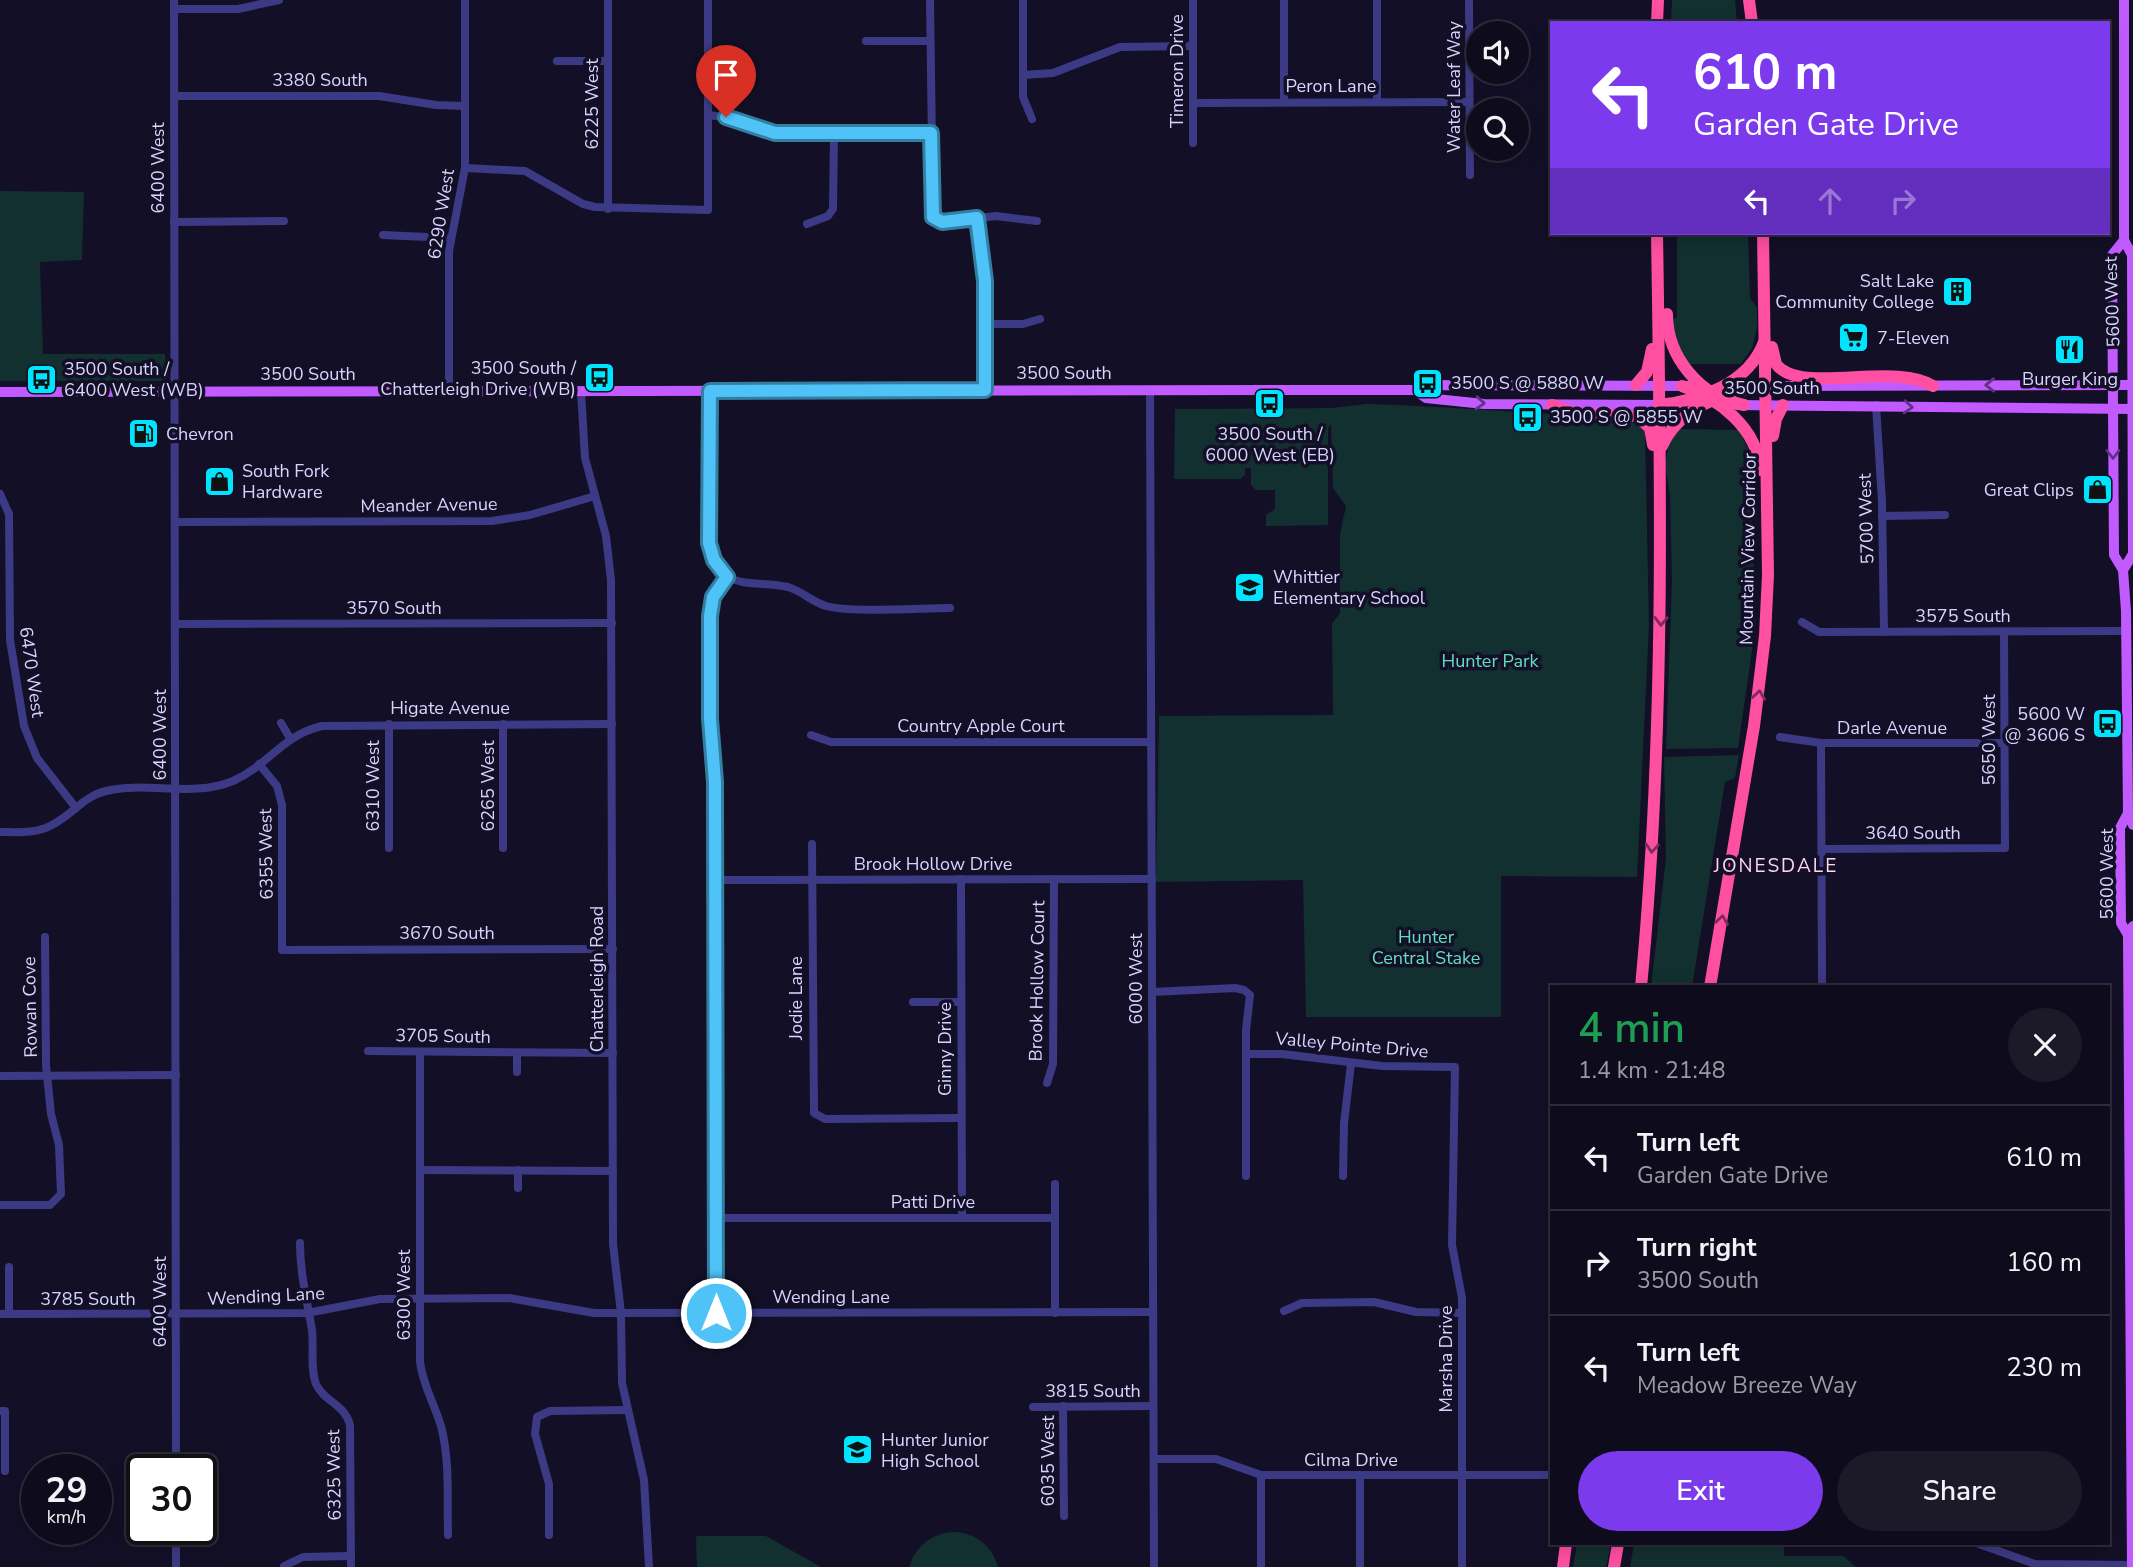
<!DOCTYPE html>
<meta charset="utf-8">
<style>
:root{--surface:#0e0b1c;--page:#1c1929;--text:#f1f3f6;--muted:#9b9ba3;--line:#2e2b3b;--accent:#7c3aed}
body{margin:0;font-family:"Nunito Sans",sans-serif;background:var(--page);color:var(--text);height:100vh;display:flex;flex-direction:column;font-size:26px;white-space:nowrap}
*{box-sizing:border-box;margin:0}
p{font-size:23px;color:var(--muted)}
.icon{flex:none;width:38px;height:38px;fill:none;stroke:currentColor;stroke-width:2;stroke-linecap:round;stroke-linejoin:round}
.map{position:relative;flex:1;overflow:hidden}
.panel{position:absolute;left:1550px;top:985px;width:560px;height:560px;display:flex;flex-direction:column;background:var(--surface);border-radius:0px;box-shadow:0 4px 18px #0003,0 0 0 2px var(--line)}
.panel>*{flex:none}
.guide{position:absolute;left:1550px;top:21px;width:560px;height:214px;border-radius:0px;box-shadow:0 4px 18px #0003,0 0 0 2px var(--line);background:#7c3aed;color:#fff;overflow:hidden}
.buttons{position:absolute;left:1466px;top:21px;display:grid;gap:14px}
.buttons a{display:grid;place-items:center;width:63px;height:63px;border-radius:50%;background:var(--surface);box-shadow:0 4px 18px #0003,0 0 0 2px var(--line);font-size:35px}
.speed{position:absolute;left:21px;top:1454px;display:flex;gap:14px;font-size:35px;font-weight:700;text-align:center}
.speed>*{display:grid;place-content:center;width:91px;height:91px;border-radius:50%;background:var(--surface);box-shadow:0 4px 18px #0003,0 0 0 2px var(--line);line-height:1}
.speed small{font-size:18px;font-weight:400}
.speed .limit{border:4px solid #111;border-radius:10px;background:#fff;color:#111}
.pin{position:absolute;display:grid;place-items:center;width:60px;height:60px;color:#fff;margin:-72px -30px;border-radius:50% 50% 50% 0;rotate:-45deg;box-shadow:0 0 7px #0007}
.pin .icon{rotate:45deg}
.me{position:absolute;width:77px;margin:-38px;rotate:0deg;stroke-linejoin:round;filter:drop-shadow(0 0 5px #0008)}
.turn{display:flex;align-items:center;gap:24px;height:147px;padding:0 28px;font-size:32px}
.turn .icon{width:91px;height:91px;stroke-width:2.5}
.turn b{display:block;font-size:49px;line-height:60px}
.lanes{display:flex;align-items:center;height:66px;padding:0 28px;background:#0003;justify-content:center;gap:35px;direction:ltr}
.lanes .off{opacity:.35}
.round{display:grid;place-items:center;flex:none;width:74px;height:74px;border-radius:37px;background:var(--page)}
.summary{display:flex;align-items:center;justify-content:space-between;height:119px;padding:0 28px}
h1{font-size:42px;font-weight:600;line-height:52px;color:#1e9e55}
.cta{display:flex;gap:14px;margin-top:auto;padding:14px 28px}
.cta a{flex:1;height:80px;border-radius:42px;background:var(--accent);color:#fff;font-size:28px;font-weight:600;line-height:80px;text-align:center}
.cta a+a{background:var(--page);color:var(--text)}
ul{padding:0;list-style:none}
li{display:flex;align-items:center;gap:21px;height:105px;padding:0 28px;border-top:2px solid var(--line)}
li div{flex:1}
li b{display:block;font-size:26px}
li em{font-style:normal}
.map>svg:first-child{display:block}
.green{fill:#12302f}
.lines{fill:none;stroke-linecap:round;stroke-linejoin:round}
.minor{stroke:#3d3a85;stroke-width:8}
.major{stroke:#c25bff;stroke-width:10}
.highway{stroke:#ff4fa3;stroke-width:12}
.oneway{stroke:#623188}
.oneway2{stroke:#7d2c5e}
.route-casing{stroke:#337fa1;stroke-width:18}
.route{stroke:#4fc3f7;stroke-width:12}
.labels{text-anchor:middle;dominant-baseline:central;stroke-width:7;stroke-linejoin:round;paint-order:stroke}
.street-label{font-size:18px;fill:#d9d4ff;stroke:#130f26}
.poi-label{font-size:18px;fill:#d9d4ff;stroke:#130f26;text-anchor:start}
.park-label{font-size:18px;fill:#5fe0c0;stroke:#130f26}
.neighbourhood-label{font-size:19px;letter-spacing:2px;fill:#ffd6f0;stroke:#130f26}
</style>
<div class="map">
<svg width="2133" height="1567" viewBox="0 0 2133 1567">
<rect width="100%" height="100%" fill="#130f26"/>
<!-- green -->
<g class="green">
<polygon points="1672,0 1735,0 1737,23 1671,23"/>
<polygon points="0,191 84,192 82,260 40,262 43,354 165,354 165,381 0,381"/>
<polygon points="1677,233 1748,233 1750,298 1757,308 1757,328 1752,348 1741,364 1688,364 1676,343 1672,320 1677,317"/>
<path d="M1366,404C1454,406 1540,416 1628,416L1645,432L1649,624L1637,877L1501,876V1017H1306L1303,880L1156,882L1159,716L1333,715L1332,624L1340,613V534L1346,506L1333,488L1331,424L1328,428V525L1266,526V515L1275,509V490H1256L1251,485V468H1245V475L1240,479H1174L1175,409L1331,408Z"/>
<polygon points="1678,429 1739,430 1753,460 1751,513 1756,623 1738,748 1666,749 1672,579 1670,497 1665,464 1669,443"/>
<polygon points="1739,755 1735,778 1725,782 1692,987 1651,987 1666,858 1664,757"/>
<path d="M956,1532C977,1534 992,1546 998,1567H909C916,1545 933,1532 956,1532Z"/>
<polygon points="696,1536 766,1536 821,1567 697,1567"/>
<polygon points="1577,1544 1611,1544 1606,1567 1573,1567"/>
<polygon points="1634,1544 1784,1544 1784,1556 1843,1556 1856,1567 1630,1567"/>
</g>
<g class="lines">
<!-- minor -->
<g class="minor">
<polyline points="174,0 176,1470"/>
<polyline points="608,0 608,209"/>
<polyline points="930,0 933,217 942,222 996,216 1037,221"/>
<polyline points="1023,0 1023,97 1032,119"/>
<polyline points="1193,0 1193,143"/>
<polyline points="1284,0 1284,102"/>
<polyline points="1377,0 1377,102"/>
<polyline points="1469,0 1470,175"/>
<polyline points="174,9 238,9 279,0"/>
<polyline points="866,41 930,41"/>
<polyline points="557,61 608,61"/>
<polyline points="1023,75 1053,73 1120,47 1193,46"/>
<polyline points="174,96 379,96 436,105 465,106"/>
<polyline points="1193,103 1469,102"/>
<polyline points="708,115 733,118 775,133 931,133"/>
<polyline points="465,168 525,171 583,204 595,207 708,210 708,0"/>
<polyline points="977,218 985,281 985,390"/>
<polyline points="174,222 284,221"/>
<polyline points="807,224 828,216 833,209 834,133"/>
<polyline points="383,235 450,238"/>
<polyline points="985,324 1023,324 1040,319"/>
<polyline points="1150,390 1154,1567"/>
<polyline points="449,391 449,251 465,168 465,0"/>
<polyline points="581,391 585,458 606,536 611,580 613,1244 621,1313 622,1383 644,1480 649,1567"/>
<path d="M710,391L709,543C717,594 753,579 788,587C802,591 812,602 826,606C852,613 920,608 950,608"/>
<polyline points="1876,405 1882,501 1884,632"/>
<polyline points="0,494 9,514 10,640 24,726 37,758 76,808"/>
<polyline points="1882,516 1945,515"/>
<polyline points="175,522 492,521 530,515 595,496"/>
<polyline points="1802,622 1819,632 2127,631"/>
<polyline points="175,624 612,623"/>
<polyline points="281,723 290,738"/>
<polyline points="389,724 389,848"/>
<polyline points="503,724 503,848"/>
<polyline points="811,735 831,742 1151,742"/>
<polyline points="1780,737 1821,743 2004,743"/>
<polyline points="1821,743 1822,987"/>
<polyline points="259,764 277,786 282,805 282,950 613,949"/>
<path d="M0,832C17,832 36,834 52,825C72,815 84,796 106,791C147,781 192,798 233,781C268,766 282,735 322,726L612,724"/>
<polyline points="812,844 814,1113 825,1119 961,1118"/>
<polyline points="1822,849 2005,848 2004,632"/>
<polyline points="961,879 962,1218"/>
<polyline points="715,880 1152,879"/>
<polyline points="1152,992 1235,988 1244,990 1250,995 1246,1030 1246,1176"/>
<polyline points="913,1002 961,1002"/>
<polyline points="368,1051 613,1053"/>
<path d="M420,1052V1362C423,1387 436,1406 442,1430C450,1464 447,1500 448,1535"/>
<polyline points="517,1053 517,1072"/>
<polyline points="1246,1054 1282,1054 1382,1066 1455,1067 1452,1245 1462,1298 1462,1567"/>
<polyline points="0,1076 176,1075"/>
<polyline points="1047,1083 1053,1064 1054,879"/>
<polyline points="420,1170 613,1171"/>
<polyline points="518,1170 518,1188"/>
<polyline points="1343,1176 1344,1123 1351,1064"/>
<polyline points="1055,1184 1055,1313"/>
<polyline points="0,1205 50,1205 61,1194 59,1145 51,1114 46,1065 45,937"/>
<polyline points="716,1218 1055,1218"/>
<path d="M300,1243C300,1274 307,1300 312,1330C314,1347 310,1368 316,1384C324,1402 345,1404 350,1425L351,1567"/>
<polyline points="9,1267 9,1314"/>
<polyline points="1284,1311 1302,1303 1374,1302 1416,1312 1462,1313"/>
<polyline points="716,1313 715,782 710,719 710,616 713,597 727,577"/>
<polyline points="0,1314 307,1313 380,1299 509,1298 594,1313 1153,1312"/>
<polyline points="1063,1406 1064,1516"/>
<polyline points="1033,1407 1153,1406"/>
<polyline points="0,1411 5,1411 5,1471"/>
<polyline points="1154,1459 1216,1459 1261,1475 1552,1475"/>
<polyline points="1261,1475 1261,1567"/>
<polyline points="1360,1475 1360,1567"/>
<polyline points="176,1530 176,1567"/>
<polyline points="549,1535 549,1484 535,1434 537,1417 550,1411 627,1410"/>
<polyline points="1979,1544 2035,1564 2133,1565"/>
<polyline points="284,1566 303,1557 351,1556"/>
</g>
<!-- major -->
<g class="major">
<polyline points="2124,240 2112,255 2114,555 2123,570 2126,611 2128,813 2133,825"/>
<polyline points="1759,386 2133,385"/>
<polyline points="1415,390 1426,398 1484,404 1665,405"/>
<polyline points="0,392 1347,390 1415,390 1425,385 1690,386"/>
<polyline points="1737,405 2133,409"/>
<polyline points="2123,570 2133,554 2132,255 2124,240 2124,0"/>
<polyline points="2128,813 2120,828 2121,923 2128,935"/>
<polyline points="2132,1567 2128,935 2133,926"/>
</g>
<!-- highway -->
<g class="highway">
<polyline points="1749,0 1752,23"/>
<polyline points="1657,23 1658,0"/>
<path d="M1667,314C1667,357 1700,397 1744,405"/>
<path d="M1772,347L1776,364C1800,396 1895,361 1933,386"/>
<polyline points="1636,385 1647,372 1652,349"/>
<path d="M1682,386C1719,398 1758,429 1760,470"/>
<polyline points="1552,405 1574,413 1637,416 1650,428 1653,445"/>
<path d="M1659,405C1700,401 1749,383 1764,342"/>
<polyline points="1773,436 1776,419 1783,405"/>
<path d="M1662,446C1679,407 1726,392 1766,386"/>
<path d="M1641,987C1665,736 1661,485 1657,233"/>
<polyline points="1710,987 1754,726 1765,636 1768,575 1763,233"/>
<polyline points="1563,1567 1566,1544"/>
<polyline points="1614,1567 1618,1544"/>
</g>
</g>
<!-- one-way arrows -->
<defs><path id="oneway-chevron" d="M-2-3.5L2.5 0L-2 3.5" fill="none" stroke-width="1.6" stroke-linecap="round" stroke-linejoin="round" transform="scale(1.75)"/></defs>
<g class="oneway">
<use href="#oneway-chevron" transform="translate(1990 385) rotate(179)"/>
<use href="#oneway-chevron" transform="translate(1480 403) rotate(4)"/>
<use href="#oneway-chevron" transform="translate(1908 407) rotate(4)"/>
<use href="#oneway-chevron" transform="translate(2113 454) rotate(90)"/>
</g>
<g class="oneway2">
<use href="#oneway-chevron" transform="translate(1661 621) rotate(91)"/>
<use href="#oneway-chevron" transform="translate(1759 695) rotate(-82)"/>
<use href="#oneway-chevron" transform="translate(1652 848) rotate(94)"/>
<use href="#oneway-chevron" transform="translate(1722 920) rotate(-81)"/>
</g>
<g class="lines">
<defs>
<polyline id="route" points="716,1313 715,782 710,719 710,616 713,597 727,577 714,560 709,543 710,391 985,390 985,281 977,218 942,222 933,217 931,133 775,133 726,117"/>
</defs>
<!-- route casing -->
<use href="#route" class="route-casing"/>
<!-- route -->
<use href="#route" class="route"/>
</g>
<!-- icons -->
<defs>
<symbol id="building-square" viewBox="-11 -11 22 22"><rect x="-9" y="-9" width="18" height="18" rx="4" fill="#00e5ff" stroke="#130f26"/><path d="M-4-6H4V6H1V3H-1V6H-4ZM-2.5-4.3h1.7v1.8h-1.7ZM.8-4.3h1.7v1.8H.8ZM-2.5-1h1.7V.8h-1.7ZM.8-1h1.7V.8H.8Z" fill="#111"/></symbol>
<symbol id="supermarket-square" viewBox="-11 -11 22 22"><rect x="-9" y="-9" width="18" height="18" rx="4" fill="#00e5ff" stroke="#130f26"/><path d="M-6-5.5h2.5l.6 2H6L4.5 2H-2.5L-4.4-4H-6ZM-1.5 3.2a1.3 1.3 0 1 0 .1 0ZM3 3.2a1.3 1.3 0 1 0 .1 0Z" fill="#111"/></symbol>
<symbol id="restaurant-square" viewBox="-11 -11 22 22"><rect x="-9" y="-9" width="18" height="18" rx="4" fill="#00e5ff" stroke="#130f26"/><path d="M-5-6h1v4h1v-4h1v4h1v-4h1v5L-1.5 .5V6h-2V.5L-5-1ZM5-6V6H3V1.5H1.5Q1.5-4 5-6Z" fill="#111"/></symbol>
<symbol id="bus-square" viewBox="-11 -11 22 22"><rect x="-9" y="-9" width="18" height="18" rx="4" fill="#00e5ff" stroke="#130f26"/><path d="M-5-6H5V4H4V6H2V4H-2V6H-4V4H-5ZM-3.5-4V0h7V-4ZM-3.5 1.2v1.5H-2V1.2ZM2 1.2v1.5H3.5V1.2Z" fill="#111"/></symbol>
<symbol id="fuel-square" viewBox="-11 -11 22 22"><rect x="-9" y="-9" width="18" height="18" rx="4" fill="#00e5ff" stroke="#130f26"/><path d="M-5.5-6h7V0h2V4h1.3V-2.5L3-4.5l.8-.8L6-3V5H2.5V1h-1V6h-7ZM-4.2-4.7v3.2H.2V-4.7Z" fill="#111"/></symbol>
<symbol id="shop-square" viewBox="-11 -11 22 22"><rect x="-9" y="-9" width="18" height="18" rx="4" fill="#00e5ff" stroke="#130f26"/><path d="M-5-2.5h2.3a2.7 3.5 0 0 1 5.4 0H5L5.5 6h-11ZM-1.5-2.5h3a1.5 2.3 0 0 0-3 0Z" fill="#111"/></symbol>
<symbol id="school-square" viewBox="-11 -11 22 22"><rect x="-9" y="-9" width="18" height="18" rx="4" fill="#00e5ff" stroke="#130f26"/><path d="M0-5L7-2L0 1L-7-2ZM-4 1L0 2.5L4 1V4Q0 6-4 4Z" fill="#111"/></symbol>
</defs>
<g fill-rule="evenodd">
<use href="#building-square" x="1940" y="274" width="35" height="35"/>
<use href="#supermarket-square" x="1836" y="320" width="35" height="35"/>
<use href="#restaurant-square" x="2052" y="332" width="35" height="35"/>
<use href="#bus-square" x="582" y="360" width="35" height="35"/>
<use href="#bus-square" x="24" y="362" width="35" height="35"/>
<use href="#bus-square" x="1410" y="366" width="35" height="35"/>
<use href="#bus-square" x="1252" y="386" width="35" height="35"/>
<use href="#bus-square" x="1510" y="400" width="35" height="35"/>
<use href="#fuel-square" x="126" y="416" width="35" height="35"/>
<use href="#shop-square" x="202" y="464" width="35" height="35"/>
<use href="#shop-square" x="2080" y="472" width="35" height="35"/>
<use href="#school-square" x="1232" y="570" width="35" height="35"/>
<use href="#bus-square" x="2090" y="706" width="35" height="35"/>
<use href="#school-square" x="840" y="1432" width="35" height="35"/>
</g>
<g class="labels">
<!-- street labels -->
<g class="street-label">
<text transform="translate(1177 71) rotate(-90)">Timeron Drive</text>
<text x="320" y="80">3380 South</text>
<text x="1331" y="86">Peron Lane</text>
<text transform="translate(1454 87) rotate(-90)">Water Leaf Way</text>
<text transform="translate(592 104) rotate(-90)">6225 West</text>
<text transform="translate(158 168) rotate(-90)">6400 West</text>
<text transform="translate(441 214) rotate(-81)">6290 West</text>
<text transform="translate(2112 302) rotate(-92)">5600 West</text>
<text x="1064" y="373">3500 South</text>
<text x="308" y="374">3500 South</text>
<text x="1772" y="388">3500 South</text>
<text transform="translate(429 505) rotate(-1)">Meander Avenue</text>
<text transform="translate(1866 519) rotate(-92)">5700 West</text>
<text transform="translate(1748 549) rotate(-89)">Mountain View Corridor</text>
<text x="394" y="608">3570 South</text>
<text x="1963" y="616">3575 South</text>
<text transform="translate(32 672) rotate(82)">6470 West</text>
<text x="450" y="708">Higate Avenue</text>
<text x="981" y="726">Country Apple Court</text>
<text x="1892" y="728">Darle Avenue</text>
<text transform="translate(160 735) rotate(-90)">6400 West</text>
<text transform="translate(1989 740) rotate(-90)">5650 West</text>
<text transform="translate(373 786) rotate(-90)">6310 West</text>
<text transform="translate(488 786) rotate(-90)">6265 West</text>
<text x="1913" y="833">3640 South</text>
<text transform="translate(266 854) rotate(-91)">6355 West</text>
<text x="933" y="864">Brook Hollow Drive</text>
<text transform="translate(2107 874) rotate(-90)">5600 West</text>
<text x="447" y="933">3670 South</text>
<text transform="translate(597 979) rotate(-90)">Chatterleigh Road</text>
<text transform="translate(1136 979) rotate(-90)">6000 West</text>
<text transform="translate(1037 981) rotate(-89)">Brook Hollow Court</text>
<text transform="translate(796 998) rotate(-90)">Jodie Lane</text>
<text transform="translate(30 1007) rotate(-91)">Rowan Cove</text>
<text transform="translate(443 1036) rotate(1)">3705 South</text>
<text transform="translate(1352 1045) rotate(5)">Valley Pointe Drive</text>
<text transform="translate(945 1049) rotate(-90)">Ginny Drive</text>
<text x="933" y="1202">Patti Drive</text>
<text transform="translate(404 1295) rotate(-90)">6300 West</text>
<text transform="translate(266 1296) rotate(-3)">Wending Lane</text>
<text x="831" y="1297">Wending Lane</text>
<text x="88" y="1299">3785 South</text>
<text transform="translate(160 1302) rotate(-90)">6400 West</text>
<text transform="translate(1446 1359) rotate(-90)">Marsha Drive</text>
<text x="1093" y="1391">3815 South</text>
<text x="1351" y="1460">Cilma Drive</text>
<text transform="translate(1048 1461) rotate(-90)">6035 West</text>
<text transform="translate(334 1475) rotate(-91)">6325 West</text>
</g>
<!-- poi labels -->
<g class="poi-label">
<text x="1934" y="281" text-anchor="end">Salt Lake<tspan x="1934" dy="21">Community College</tspan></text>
<text x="1877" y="338">7-Eleven</text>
<text x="576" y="368" text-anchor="end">3500 South /<tspan x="576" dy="21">Chatterleigh Drive (WB)</tspan></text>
<text x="64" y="369">3500 South /<tspan x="64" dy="21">6400 West (WB)</tspan></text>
<text x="2070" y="379" text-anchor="middle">Burger King</text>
<text x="1451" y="383">3500 S @ 5880 W</text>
<text x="1550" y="417">3500 S @ 5855 W</text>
<text x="166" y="434">Chevron</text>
<text x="1270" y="434" text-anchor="middle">3500 South /<tspan x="1270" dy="21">6000 West (EB)</tspan></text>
<text x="242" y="471">South Fork<tspan x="242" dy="21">Hardware</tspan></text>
<text x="2074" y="490" text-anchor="end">Great Clips</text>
<text x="1273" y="577">Whittier<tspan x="1273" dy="21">Elementary School</tspan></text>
<text x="2085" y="714" text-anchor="end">5600 W<tspan x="2085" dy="21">@ 3606 S</tspan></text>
<text x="881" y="1440">Hunter Junior<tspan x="881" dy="21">High School</tspan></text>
</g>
<!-- park labels -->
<g class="park-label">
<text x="1490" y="661">Hunter Park</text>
<text x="1426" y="937">Hunter<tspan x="1426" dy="21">Central Stake</tspan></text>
</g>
<!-- neighbourhood labels -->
<g class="neighbourhood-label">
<text x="1776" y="866">JONESDALE</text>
</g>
</g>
</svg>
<div class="buttons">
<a><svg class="icon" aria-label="sound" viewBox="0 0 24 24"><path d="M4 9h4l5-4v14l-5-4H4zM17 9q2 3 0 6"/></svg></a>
<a><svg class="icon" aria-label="search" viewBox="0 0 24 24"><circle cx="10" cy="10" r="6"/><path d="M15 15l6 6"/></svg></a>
</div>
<div class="speed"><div>29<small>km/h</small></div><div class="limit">30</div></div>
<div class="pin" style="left:726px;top:117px;background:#d93025"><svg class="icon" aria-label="arrive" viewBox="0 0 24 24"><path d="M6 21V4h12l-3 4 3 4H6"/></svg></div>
<svg class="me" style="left:716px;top:1313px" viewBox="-20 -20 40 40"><circle r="17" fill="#4fc3f7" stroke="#fff" stroke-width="3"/><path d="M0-11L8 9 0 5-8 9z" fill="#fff"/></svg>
<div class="guide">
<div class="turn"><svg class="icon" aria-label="left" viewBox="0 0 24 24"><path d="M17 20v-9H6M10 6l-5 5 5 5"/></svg><div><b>610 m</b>Garden Gate Drive</div></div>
<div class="lanes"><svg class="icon" aria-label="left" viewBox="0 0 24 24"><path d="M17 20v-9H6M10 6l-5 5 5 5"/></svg><svg class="icon off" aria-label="ahead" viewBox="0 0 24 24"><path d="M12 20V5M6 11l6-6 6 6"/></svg><svg class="icon off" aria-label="right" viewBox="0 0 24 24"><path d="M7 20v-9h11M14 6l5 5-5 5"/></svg></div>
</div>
<section class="panel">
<div class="summary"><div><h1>4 min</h1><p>1.4 km · 21:48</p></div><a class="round"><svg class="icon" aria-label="close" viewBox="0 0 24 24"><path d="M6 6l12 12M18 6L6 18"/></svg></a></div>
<ul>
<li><svg class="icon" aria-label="left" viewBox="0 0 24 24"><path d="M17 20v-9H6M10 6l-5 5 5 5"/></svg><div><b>Turn left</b><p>Garden Gate Drive</p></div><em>610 m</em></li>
<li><svg class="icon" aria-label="right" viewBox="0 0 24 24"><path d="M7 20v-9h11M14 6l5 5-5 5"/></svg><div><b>Turn right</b><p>3500 South</p></div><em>160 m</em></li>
<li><svg class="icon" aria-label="left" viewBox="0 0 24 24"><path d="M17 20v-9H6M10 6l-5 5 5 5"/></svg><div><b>Turn left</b><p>Meadow Breeze Way</p></div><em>230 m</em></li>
</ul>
<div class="cta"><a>Exit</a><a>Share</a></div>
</section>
</div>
